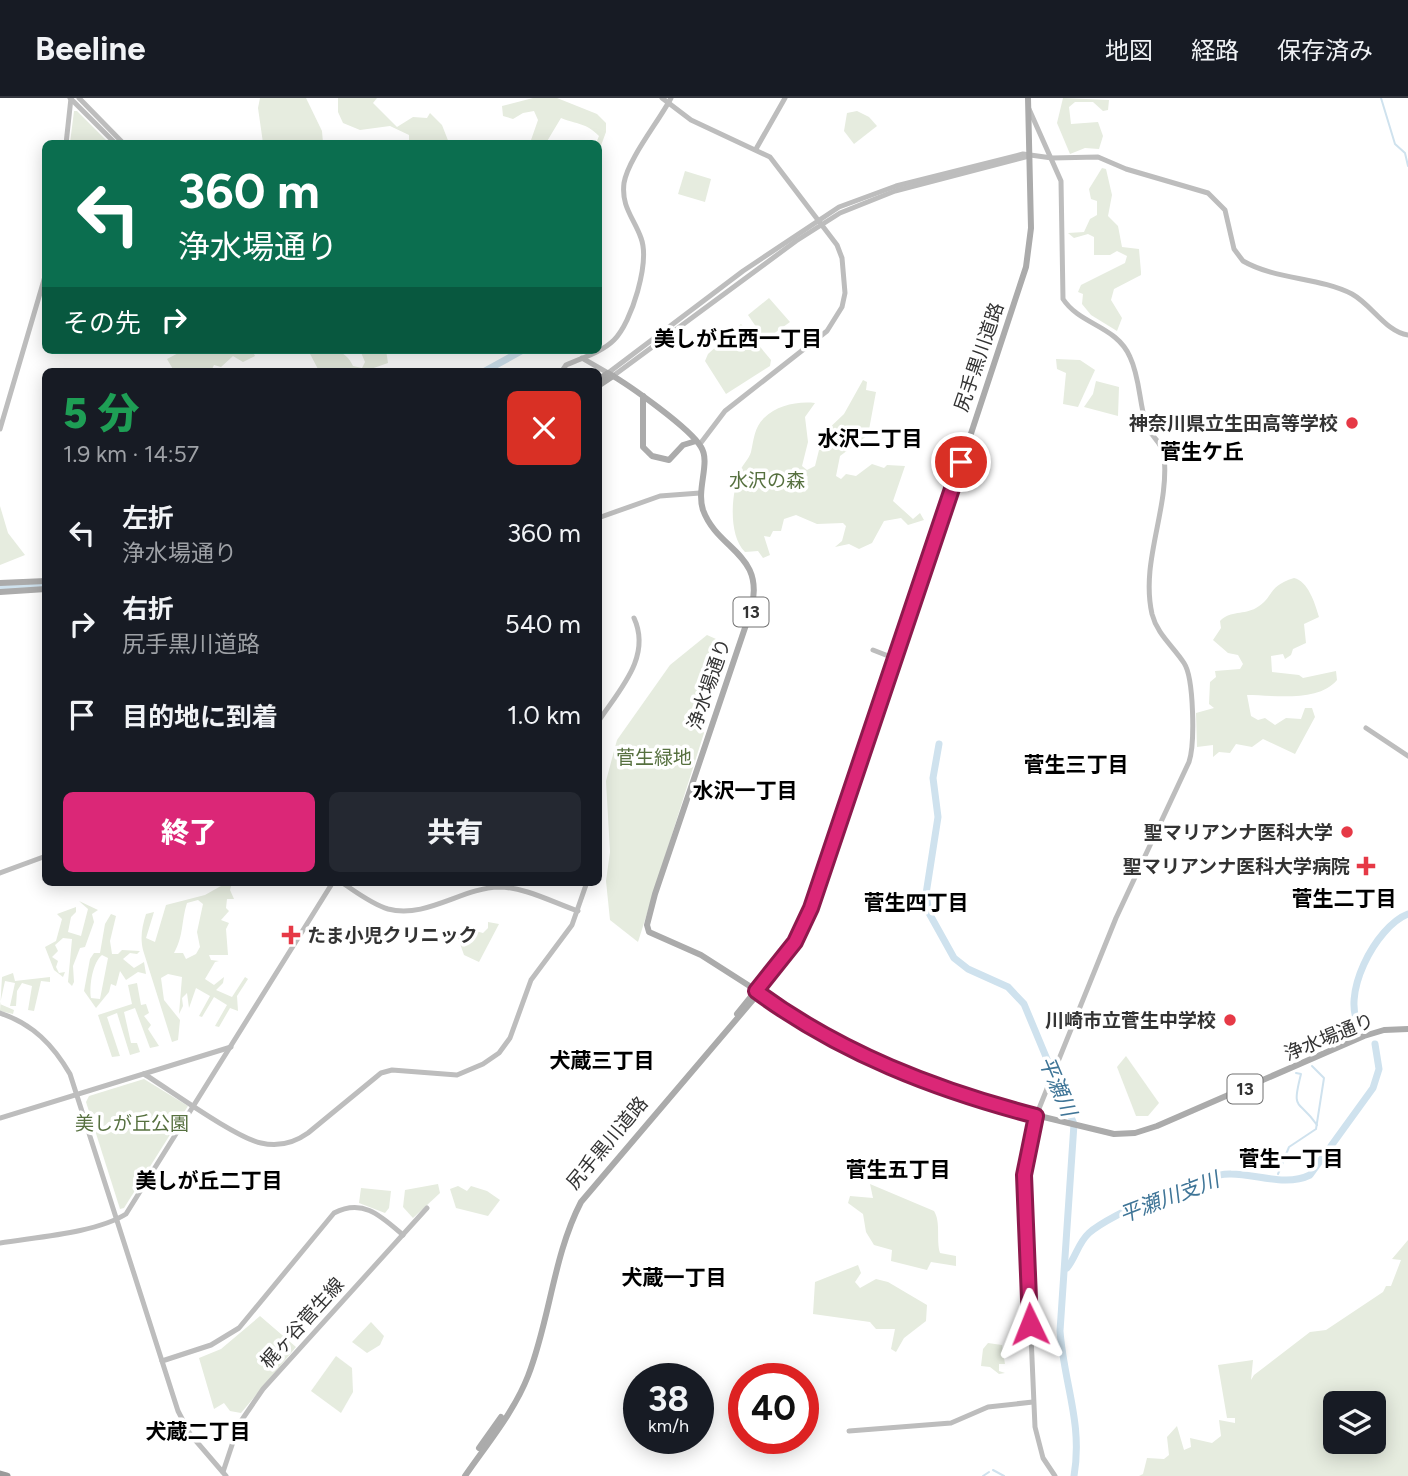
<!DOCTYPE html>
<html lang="ja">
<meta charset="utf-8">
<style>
:root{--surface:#171b24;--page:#242831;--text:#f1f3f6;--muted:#9ea1a6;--line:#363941;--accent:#db2777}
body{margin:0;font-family:Figtree,"Noto Sans JP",sans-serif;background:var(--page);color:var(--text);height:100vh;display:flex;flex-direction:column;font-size:26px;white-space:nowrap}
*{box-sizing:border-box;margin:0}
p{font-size:23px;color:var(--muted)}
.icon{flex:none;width:38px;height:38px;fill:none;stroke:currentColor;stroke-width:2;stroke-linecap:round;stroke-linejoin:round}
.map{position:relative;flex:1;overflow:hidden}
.side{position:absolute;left:42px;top:270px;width:560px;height:518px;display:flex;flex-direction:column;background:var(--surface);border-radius:10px;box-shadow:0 4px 18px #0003}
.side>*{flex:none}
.guide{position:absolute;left:42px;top:42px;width:560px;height:214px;border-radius:10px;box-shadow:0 4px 18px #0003;background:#0b6e4f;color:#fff;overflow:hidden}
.fabs{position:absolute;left:1323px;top:1293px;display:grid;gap:14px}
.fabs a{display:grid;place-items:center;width:63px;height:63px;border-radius:10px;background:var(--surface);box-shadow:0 4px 18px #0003;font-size:35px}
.speed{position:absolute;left:623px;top:1265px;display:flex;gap:14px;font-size:35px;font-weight:700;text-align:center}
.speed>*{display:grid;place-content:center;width:91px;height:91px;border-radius:50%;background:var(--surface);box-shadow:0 4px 18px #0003;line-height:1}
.speed small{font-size:18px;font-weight:400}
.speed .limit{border:10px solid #d22;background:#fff;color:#111}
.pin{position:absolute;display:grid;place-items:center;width:60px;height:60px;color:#fff;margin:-30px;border:4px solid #fff;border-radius:50%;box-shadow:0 2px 7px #0007}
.me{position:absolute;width:77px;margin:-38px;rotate:358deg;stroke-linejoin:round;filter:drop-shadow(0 0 5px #0008)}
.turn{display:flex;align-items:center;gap:24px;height:147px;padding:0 21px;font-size:32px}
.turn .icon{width:91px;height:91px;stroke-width:2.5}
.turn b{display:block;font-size:49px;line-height:60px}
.then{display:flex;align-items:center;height:66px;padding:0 21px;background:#0003;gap:14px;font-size:26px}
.round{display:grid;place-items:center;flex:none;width:74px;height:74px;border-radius:10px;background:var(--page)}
.overview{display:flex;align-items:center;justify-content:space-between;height:119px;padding:0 21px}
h1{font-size:42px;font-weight:800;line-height:52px;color:#1e9e55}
.button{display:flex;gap:14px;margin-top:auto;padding:14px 21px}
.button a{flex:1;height:80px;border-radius:10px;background:var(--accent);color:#fff;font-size:28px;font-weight:800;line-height:80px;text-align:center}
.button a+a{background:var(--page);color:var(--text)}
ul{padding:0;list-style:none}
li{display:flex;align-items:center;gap:21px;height:91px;padding:0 21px}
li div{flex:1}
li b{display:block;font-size:26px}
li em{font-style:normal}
header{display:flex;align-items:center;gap:42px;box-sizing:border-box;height:98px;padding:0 35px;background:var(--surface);border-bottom:2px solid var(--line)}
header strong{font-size:33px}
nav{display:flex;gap:38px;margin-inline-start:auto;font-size:24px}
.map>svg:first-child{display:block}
.green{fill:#e6ecdf;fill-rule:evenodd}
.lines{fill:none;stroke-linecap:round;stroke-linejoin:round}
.stream{stroke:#cfe2ee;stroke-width:2}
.river{stroke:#cfe2ee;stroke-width:7}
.secondary{stroke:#bdbdbd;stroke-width:5}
.primary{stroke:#ababab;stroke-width:6}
.highway{stroke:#9a9a9a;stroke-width:7}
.route-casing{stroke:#8e194d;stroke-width:18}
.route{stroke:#db2777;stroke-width:12}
.poi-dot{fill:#e63946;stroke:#fff;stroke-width:2.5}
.labels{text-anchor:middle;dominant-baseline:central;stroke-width:7;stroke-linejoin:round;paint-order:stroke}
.shield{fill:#fff;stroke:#707070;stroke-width:2}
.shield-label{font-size:18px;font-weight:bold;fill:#333}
.street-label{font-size:19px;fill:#333;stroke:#fff}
.poi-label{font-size:19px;font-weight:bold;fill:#333;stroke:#fff;text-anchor:end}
.park-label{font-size:19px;fill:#56703f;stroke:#fff}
.neighbourhood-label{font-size:21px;font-weight:bold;fill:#000;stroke:#fff}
.water-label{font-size:21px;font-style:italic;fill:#3f7597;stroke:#fff}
</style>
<header>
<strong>Beeline</strong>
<nav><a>地図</a><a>経路</a><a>保存済み</a></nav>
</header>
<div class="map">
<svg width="1408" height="1378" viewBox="0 0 1408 1378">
<rect width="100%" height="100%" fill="#fff"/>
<!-- green -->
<g class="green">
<polygon points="260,0 306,0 322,33 323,45 263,45 258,10"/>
<polygon points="338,0 377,0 373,5 397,29 413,19 427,20 430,15 442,27 449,45 409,45 409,37 390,28 360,32 343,25 338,14"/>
<path d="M533,0H557L597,16L606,25V34L599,53L596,45L599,38C585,24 578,27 561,20L546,45H530L538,22L534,13L523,15L513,21L503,18L502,8Z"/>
<polygon points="1063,0 1109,2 1108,12 1103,13 1093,4 1075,4 1069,9 1071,26 1098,24 1103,38 1099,51 1085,50 1070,56 1057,25"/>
<polygon points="74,13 77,13 109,45 70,45"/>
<polygon points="857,13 869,19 877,28 854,46 844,33 847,15"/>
<polygon points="1102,70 1106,71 1112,97 1108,118 1118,128 1122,149 1139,151 1141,174 1141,177 1114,191 1111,202 1122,220 1117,233 1091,217 1082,206 1083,196 1078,194 1081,187 1125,165 1127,158 1117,153 1110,157 1094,157 1094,139 1088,136 1074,140 1068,135 1084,134 1090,121 1097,117 1097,103 1091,101 1089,91"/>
<polygon points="685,73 711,81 705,104 678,96"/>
<polygon points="769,200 790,224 765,242 748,217"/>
<polygon points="741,226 771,262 770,268 726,296 705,263 708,256"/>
<polygon points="184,252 252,252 255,258 243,264 233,258 221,269 214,267 211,273 174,273 167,261"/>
<path d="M308,252C328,252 344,248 353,268L362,270L365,264L360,252H386L388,265L365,273H328L325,270L319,273Z"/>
<polygon points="1056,261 1080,262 1095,272 1078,309 1063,306 1066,275 1057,271"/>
<path d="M863,282L867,284L866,292L876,294L868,337L840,358L836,378L841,381L846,376L856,378L872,366L884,370L887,367L905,368L893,403L913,421L920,415L924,422L908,427L901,420L884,423L872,445L859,451L849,446L835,449L842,443L846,428L843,425L817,426L796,417L784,421L781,433H773L770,439L764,438L770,457L763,460L758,453L745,454C728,437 731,396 740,373C743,366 749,361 751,354C754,341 754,330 764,320C777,307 798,303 815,305L805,319L808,344L802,368L807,372L815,368L823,336L844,316Z"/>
<polygon points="1096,283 1119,289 1118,318 1084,309 1093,296"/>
<polygon points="0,408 8,435 25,457 0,467"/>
<path d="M1294,480C1308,483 1315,505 1319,519L1304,526L1306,545L1293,551L1291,557L1285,561L1283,556L1271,558L1272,574L1299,577L1303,580L1336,573L1337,582C1318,605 1272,597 1247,597L1251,618L1258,622L1265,620L1275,627L1286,620L1301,621L1305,610H1312L1315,619L1295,656L1263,641L1252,649L1236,646L1230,655L1219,654L1213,659V647L1197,649L1196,615L1214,610L1209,606L1210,584L1216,579L1215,573L1240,571L1243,566L1238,557L1228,555L1213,542L1221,530L1220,523C1231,512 1244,517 1256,510C1274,500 1267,488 1294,480Z"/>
<path d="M707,537L716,541C700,570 691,602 704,635L638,844L610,822L606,783L610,754L606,683L617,642L670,567Z"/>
<path d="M228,784H232L230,792L234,801H227L226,810L229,813L221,822L229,825L226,831L228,857H209L211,862L219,863L215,864L205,881L214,887L224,879L223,885L216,892L232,899L245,879L248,881L237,898L238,913L230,910L219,929L215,928L227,907L214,899L202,919L199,918L210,898L196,890L189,910L187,895L182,900L183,908L179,916L182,879L168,876L161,880L164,902L180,922L178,942L172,944L143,852C140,839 142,829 146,816L154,814L146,840L155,844L166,807L205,797ZM198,802L203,806L197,834L200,849L196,856L186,861L183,855H174C184,837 181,824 187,805Z"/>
<polygon points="79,803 98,812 92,816 94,824 85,849 80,850 73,868 74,884 72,888 68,884 72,841 63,840 55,847 58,853 52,859 58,863 56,869 59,875 65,874 63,879 54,872 45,849 56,843 62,821 57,816 76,809 76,814 71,819 68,834 81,838 88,811"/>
<path d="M111,816L116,818L110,843L112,856H118L122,852L140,853L137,856L130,855L123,861L134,870L144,864L146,876L138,874L126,882L120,873L116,888L111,886L109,894L96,910L84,893L90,861L94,855H100L105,826ZM102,857L108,860L100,901L91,900C89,887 93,864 102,857Z"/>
<polygon points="488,824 499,826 479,864 464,857 457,837 472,832 483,835 488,830"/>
<polygon points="13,875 15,883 50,879 50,884 41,883 34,913 28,912 32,888 22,885 17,893 16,908 10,908 15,885 5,883 0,906 14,912 13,916 0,913 2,879"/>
<polygon points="137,885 141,907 146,906 149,915 144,918 151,927 148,931 159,948 150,950 135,910 124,914 131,945 137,945 140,954 130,957 117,915 107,919 120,958 112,959 98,917 132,906 128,887"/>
<polygon points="1126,958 1159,1005 1148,1018 1136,1018 1117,969"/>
<polygon points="144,981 188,1008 124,1110 120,1111 86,1004 89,998"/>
<polygon points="438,1086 440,1095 413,1120 403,1109 405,1092"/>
<path d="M870,1086L934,1113C941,1124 936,1142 940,1155L956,1158V1168L931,1164L927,1172L891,1163L892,1152L874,1147L866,1134L863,1116L848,1105L850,1098L873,1100Z"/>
<polygon points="458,1088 467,1093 471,1088 487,1093 500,1102 488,1118 456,1110 450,1091"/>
<polygon points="361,1090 391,1093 389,1110 385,1115 359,1105"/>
<path d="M1408,1142V1378H1139L1143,1376L1147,1360L1164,1361L1169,1357L1167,1339L1177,1328L1184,1352L1191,1349L1190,1340L1212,1345L1221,1338L1219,1322L1235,1325V1320H1227L1218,1267L1253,1262L1251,1282L1254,1277L1310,1234L1326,1232L1383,1194L1386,1188H1391L1401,1162L1392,1161ZM1335,1306H1374V1344H1335Z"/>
<polygon points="858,1167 861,1175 855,1184 860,1190 876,1181 888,1184 927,1207 926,1223 904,1240 896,1254 891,1251 895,1231 876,1231 870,1224 813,1216 815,1184"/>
<polygon points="260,1218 296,1249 241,1315 230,1313 224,1305 214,1311 199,1260 221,1251"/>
<polygon points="371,1224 384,1238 380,1247 367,1255 352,1244"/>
<polygon points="988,1245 1002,1247 1005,1266 999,1266 999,1273 1005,1275 999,1276 990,1269 981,1268 983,1251"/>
<polygon points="336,1258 352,1270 353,1294 341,1315 311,1293"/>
</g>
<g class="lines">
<!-- stream -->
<g class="stream">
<polyline points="1381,0 1395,46 1405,55 1408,68"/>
<path d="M1296,975L1301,976C1291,1015 1299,1000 1317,1027"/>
<polyline points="1278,1076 1289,1049 1316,1031 1324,980 1312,968"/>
<polyline points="993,1372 1004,1378"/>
<polyline points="983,1378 989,1374"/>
</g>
<!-- river -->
<g class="river">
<polyline points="485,273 523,252"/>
<polyline points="0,490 46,486"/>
<path d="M939,646L933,680L938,719L926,796L929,815L954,860L968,871L1008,889L1024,906L1074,1026L1060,1233C1064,1286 1083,1325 1074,1378"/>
<path d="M1361,930C1338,900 1376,828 1408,816"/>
<path d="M1067,1170C1076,1159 1078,1145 1089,1135C1110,1116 1204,1075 1231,1076C1257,1076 1286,1089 1310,1077L1373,990L1379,971L1375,946"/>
</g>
<!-- secondary -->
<g class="secondary">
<polyline points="70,0 116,46"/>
<polyline points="79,0 124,46"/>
<polyline points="662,0 691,22 770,59 837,147 842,160 845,195 842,209 827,233 725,313 700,346"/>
<path d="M1029,11L1061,83L1063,201C1080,227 1117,228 1130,259C1140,280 1139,304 1146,326C1150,338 1163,345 1164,357C1170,410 1140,463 1152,516C1157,536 1173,548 1184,565C1194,580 1195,646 1189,664L1116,820L1036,1018L1024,1077L1035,1329L1043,1360L1055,1378"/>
<polyline points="66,46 71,0"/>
<polyline points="756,51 785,0"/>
<path d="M582,260L608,275L743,173L839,109L896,88L1023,56L1052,60L1098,59L1126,71L1208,95L1225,112L1234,151L1243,163C1276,182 1319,179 1352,196C1372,207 1386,234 1408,237"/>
<path d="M562,273L566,267C582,260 602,254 614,242C632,224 650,164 641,140C634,120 621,109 624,85C628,61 659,23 671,0"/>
<polyline points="613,278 796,143 840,115 895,93 1029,58"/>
<polyline points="0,331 46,175"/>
<polyline points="598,420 660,398 700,395"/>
<polyline points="873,552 896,561"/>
<path d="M598,624C619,592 652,559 634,520"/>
<polyline points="1366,630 1408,658"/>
<polyline points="0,775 46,758"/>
<path d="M341,784C355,793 371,806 388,811C426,821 462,790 499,789C525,789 554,805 578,813"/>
<path d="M0,915C33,926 53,947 70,976L178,1313L190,1336L226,1378"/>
<path d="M144,976C170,992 236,1040 261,1045C278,1049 294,1045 308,1035L381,975L392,972L457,977L483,966L499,955L510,940L531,882L572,827L587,784"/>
<polyline points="0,1020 231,949"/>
<path d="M0,1145C36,1139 96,1135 126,1116L333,784"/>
<path d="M162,1263L211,1247L239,1230L334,1115C363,1100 381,1118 403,1137"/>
<polyline points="849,1333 951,1325 988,1309 1033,1304"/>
<polyline points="223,1374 239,1326 263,1291 427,1110"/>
</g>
<!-- primary -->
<g class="primary">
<path d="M598,282L608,275C629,287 690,330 701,349C711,364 696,391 703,412C718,453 766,455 751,512L655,796L647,827L649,834L701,857L853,954L977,1003L1114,1036L1135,1035L1157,1028L1364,938L1384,932L1408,931"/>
<polyline points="598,288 613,278"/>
<polyline points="643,298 643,349 652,358 669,362 683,347 696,343"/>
<polyline points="0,485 46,483"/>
<polyline points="0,494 46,491"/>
<polyline points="828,757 853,681"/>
<polyline points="737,916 796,843"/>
<polyline points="479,1350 501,1319"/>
<path d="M465,1378C487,1346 514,1314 528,1278C550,1222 553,1158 581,1104L792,856L810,823L1026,169L1031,130L1028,0"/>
</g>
<!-- highway -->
<polyline class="highway" points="0,1376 7,1378"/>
</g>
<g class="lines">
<defs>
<path id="route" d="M961,364L811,810L795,844L756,893C840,955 936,992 1036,1018L1024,1077L1030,1226"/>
</defs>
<!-- route casing -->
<use href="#route" class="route-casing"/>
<!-- route -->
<use href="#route" class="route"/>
</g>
<!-- markers -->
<g class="poi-dot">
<circle cx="1352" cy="325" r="7"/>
<circle cx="1347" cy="734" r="7"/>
<path d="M1362.5 757.5h7v7h7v7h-7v7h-7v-7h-7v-7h7z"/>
<path d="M287.5 826.5h7v7h7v7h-7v7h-7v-7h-7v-7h7z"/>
<circle cx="1230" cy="922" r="7"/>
</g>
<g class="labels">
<!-- shield labels -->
<g class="shield">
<rect x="733.5" y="499.5" width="35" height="29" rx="5"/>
<rect x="1227.5" y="976.5" width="35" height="29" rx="5"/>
</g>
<g class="shield-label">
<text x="751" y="514">13</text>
<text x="1245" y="991">13</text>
</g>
<!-- street labels -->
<g class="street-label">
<text transform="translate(979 259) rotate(-71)">尻手黒川道路</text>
<text transform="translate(709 586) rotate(-71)">浄水場通り</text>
<text transform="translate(1329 939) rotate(-22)">浄水場通り</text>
<text transform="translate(607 1045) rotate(-50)">尻手黒川道路</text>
<text transform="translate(302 1225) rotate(-48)">梶ヶ谷菅生線</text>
</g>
<!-- poi labels -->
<g class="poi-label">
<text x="1338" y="325">神奈川県立生田高等学校</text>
<text x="1333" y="734">聖マリアンナ医科大学</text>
<text x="1350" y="768">聖マリアンナ医科大学病院</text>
<text x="307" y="837" text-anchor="start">たま小児クリニック</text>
<text x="1216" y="922">川崎市立菅生中学校</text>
</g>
<!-- park labels -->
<g class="park-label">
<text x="767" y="382">水沢の森</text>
<text x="654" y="659">菅生緑地</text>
<text x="132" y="1025">美しが丘公園</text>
</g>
<!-- neighbourhood labels -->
<g class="neighbourhood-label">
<text x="738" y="240">美しが丘西一丁目</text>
<text x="870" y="340">水沢二丁目</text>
<text x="1202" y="353">菅生ケ丘</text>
<text x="1076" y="666">菅生三丁目</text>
<text x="745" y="692">水沢一丁目</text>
<text x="1344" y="800">菅生二丁目</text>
<text x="916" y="804">菅生四丁目</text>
<text x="602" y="962">犬蔵三丁目</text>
<text x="1291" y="1060">菅生一丁目</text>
<text x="898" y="1071">菅生五丁目</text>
<text x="209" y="1082">美しが丘二丁目</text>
<text x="674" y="1179">犬蔵一丁目</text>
<text x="198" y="1333">犬蔵二丁目</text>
</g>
<!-- water labels -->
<g class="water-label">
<text transform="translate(1058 988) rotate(67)">平瀬川</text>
<text transform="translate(1169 1099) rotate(-21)">平瀬川支川</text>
</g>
</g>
</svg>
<div class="fabs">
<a><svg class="icon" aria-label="layers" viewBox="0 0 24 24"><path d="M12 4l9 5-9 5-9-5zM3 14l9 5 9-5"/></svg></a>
</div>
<div class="speed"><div>38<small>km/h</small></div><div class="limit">40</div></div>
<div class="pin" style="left:961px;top:364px;background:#d93025"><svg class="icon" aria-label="arrive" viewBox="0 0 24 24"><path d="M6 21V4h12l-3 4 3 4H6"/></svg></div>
<svg class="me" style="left:1030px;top:1226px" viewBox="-20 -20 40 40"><path d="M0-17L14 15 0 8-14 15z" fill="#db2777" stroke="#fff" stroke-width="4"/></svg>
<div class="guide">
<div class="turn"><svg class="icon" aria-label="left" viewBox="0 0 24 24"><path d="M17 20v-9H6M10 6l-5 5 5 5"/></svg><div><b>360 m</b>浄水場通り</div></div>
<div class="then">その先<svg class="icon" aria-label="right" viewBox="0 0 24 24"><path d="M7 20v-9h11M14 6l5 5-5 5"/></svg></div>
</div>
<section class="side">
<div class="overview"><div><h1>5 分</h1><p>1.9 km · 14:57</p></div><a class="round" style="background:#d93025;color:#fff"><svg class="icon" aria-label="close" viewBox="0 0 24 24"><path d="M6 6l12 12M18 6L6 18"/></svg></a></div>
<ul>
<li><svg class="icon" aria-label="left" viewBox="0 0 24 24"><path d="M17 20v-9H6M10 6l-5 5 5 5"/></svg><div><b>左折</b><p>浄水場通り</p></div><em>360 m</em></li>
<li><svg class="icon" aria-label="right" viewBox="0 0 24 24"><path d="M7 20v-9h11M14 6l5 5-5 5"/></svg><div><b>右折</b><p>尻手黒川道路</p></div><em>540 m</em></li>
<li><svg class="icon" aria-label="arrive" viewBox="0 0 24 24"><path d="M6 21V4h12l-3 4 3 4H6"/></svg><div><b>目的地に到着</b></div><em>1.0 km</em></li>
</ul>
<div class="button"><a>終了</a><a>共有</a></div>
</section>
</div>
